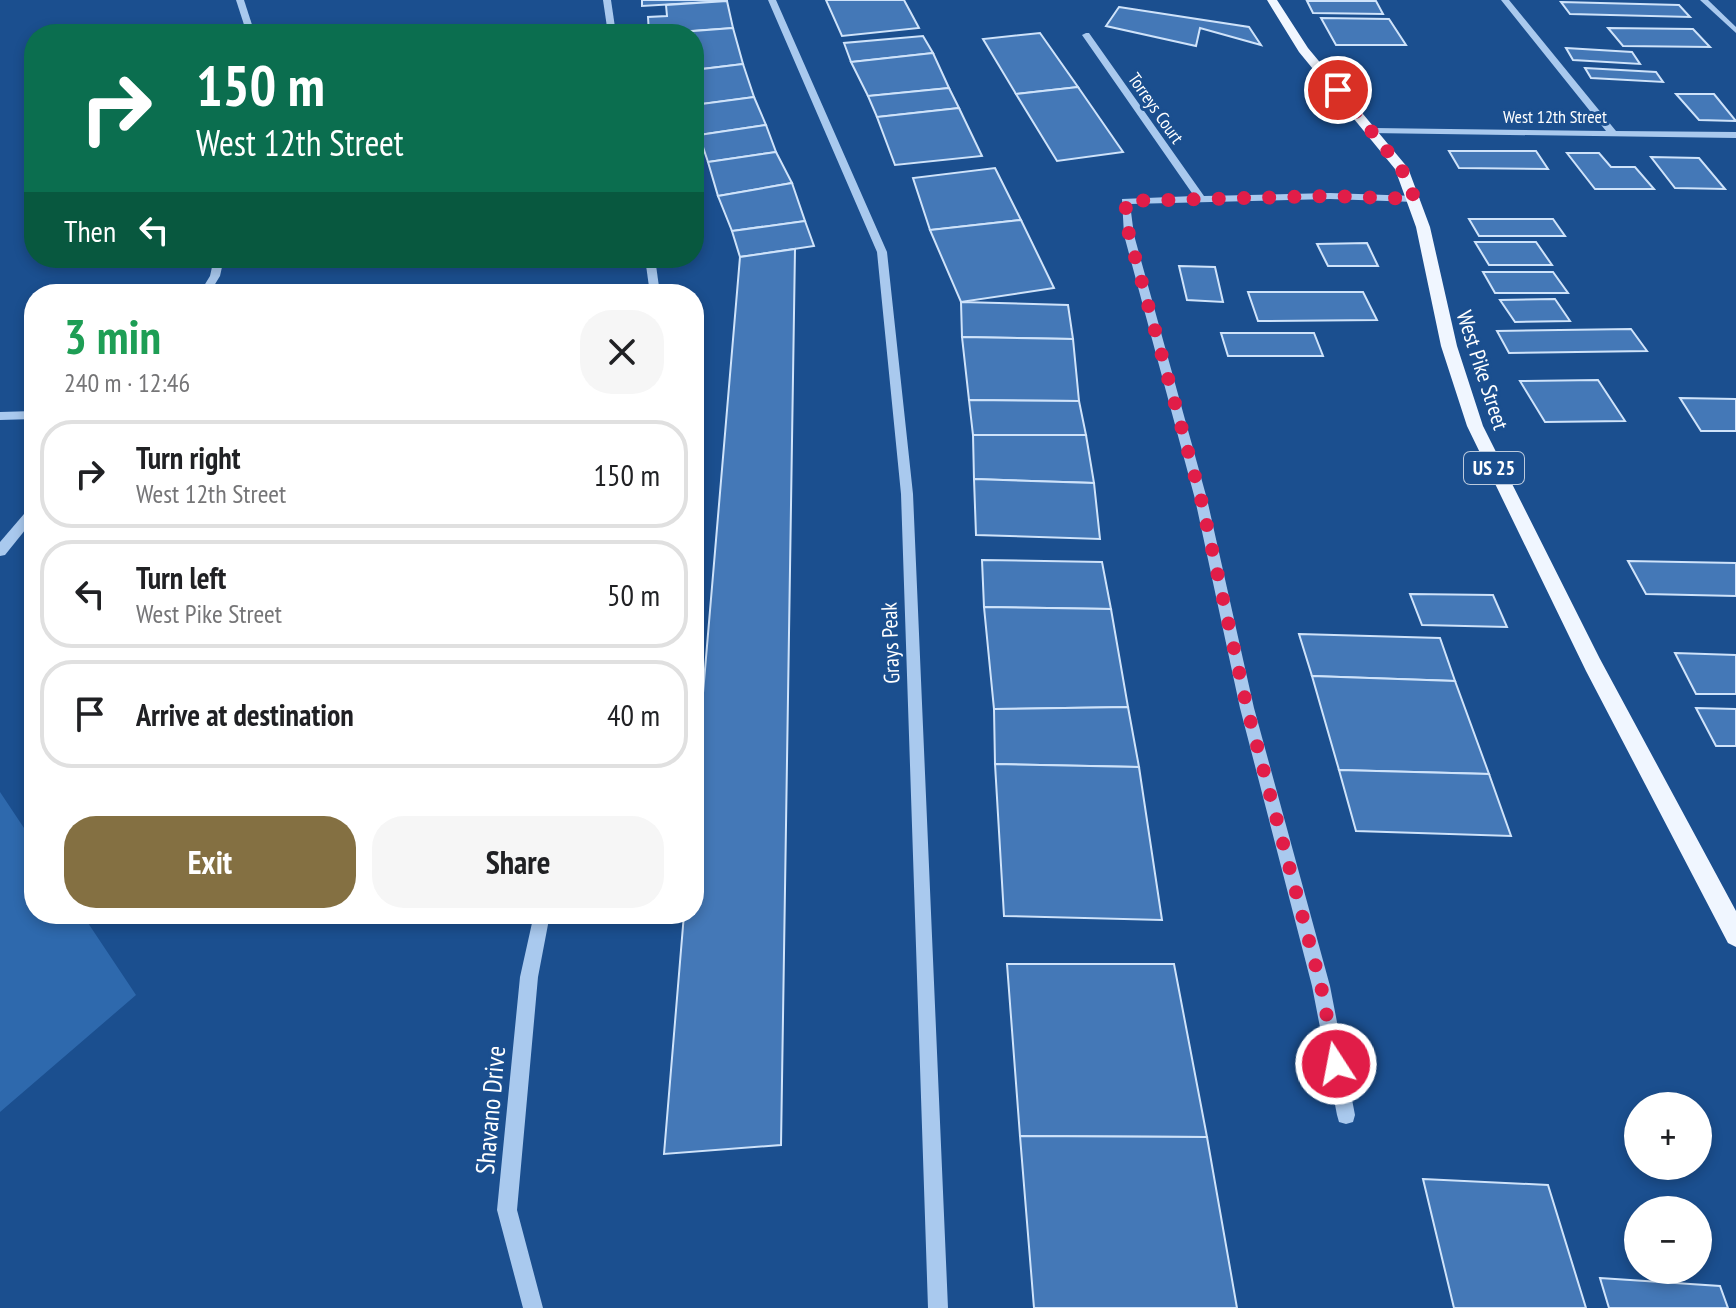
<!DOCTYPE html>
<meta charset="utf-8">
<style>
:root{--surface:#fff;--page:#f6f6f6;--text:#202124;--muted:#757577;--line:#e0e0e0;--accent:#847042}
body{margin:0;font-family:"PT Sans Narrow",sans-serif;background:var(--page);color:var(--text);height:100vh;display:flex;flex-direction:column;font-size:30px;white-space:nowrap}
*{box-sizing:border-box;margin:0}
p{font-size:26px;color:var(--muted)}
.icon{flex:none;width:44px;height:44px;fill:none;stroke:currentColor;stroke-width:2;stroke-linecap:round;stroke-linejoin:round}
.map{position:relative;flex:1;overflow:hidden}
.details{position:absolute;left:24px;top:284px;width:680px;height:640px;display:flex;flex-direction:column;background:var(--surface);border-radius:32px;box-shadow:0 4px 12px #0003}
.details>*{flex:none}
.banner{position:absolute;left:24px;top:24px;width:680px;height:244px;border-radius:32px;box-shadow:0 4px 12px #0003;background:#0b6e4f;color:#fff;overflow:hidden}
.controls{position:absolute;left:1624px;top:1092px;display:grid;gap:16px}
.controls a{display:grid;place-items:center;width:88px;height:88px;border-radius:50%;background:var(--surface);box-shadow:0 4px 12px #0003;font-size:40px}
.pin{position:absolute;display:grid;place-items:center;width:68px;height:68px;color:#fff;margin:-34px;border:4px solid #fff;border-radius:50%;box-shadow:0 2px 8px #0007}
.me{position:absolute;width:88px;margin:-44px;rotate:349deg;stroke-linejoin:round;filter:drop-shadow(0 0 6px #0008)}
.turn{display:flex;align-items:center;gap:28px;height:168px;padding:0 40px;font-size:36px}
.turn .icon{width:104px;height:104px;stroke-width:2.5}
.turn b{display:block;font-size:56px;line-height:68px}
.then{display:flex;align-items:center;height:76px;padding:0 40px;background:#0003;gap:16px;font-size:30px}
.round{display:grid;place-items:center;flex:none;width:84px;height:84px;border-radius:32px;background:var(--page)}
.headline{display:flex;align-items:center;justify-content:space-between;height:136px;padding:0 40px}
h1{font-size:48px;font-weight:700;line-height:60px;color:#1e9e55}
.button{display:flex;gap:16px;margin-top:auto;padding:16px 40px}
.button a{flex:1;height:92px;border-radius:32px;background:var(--accent);color:#fff;font-size:32px;font-weight:700;line-height:92px;text-align:center}
.button a+a{background:var(--page);color:var(--text)}
ul{padding:0;list-style:none}
li{display:flex;align-items:center;gap:24px;height:108px;margin:0 16px 12px;padding:0 24px;border:4px solid var(--line);border-radius:32px}
li div{flex:1}
li b{display:block;font-size:30px}
li em{font-style:normal}
.map>svg:first-child{display:block}
.green{fill:#2e69ad}
.building{fill:#4478b7;stroke:#cfe3fa;stroke-width:2}
.lines{fill:none;stroke-linecap:round;stroke-linejoin:round}
.minor{fill:#a9c9ee;fill-rule:evenodd}
.major{fill:#f0f6ff;fill-rule:evenodd}
.route{stroke:#e11d48;stroke-width:14;stroke-dasharray:0 25.2}
.labels{text-anchor:middle;dominant-baseline:central;stroke-width:6;stroke-linejoin:round;paint-order:stroke}
.far-street-label{font-size:18px;fill:#fff;stroke:#1b4f8f}
.shield{fill:#1b4f8f;stroke:#bbcadd;stroke-width:2}
.shield-label{font-size:20px;font-weight:bold;fill:#fff}
.street-label{font-size:22px;fill:#fff;stroke:#1b4f8f}
.near-street-label{font-size:26px;fill:#fff;stroke:#1b4f8f}
</style>
<div class="map">
<svg width="1736" height="1308" viewBox="0 0 1736 1308">
<rect width="100%" height="100%" fill="#1b4f8f"/>
<!-- green -->
<polygon class="green" points="0,792 34,843 34,914 82,914 136,995 0,1112"/>
<!-- building -->
<g class="building">
<polygon points="642,0 727,0 727,1 642,6"/>
<polygon points="826,0 904,0 919,28 842,36"/>
<polygon points="727,1 733,28 649,34 648,17 667,16 666,5"/>
<polygon points="1307,1 1376,1 1383,14 1313,13"/>
<polygon points="1561,2 1679,5 1690,17 1570,14"/>
<polygon points="1119,7 1249,27 1261,45 1200,28 1196,46 1106,26"/>
<polygon points="1321,18 1389,19 1406,45 1336,45"/>
<polygon points="733,28 743,64 694,70 694,34 667,33"/>
<polygon points="1608,28 1693,29 1710,47 1623,46"/>
<polygon points="1040,33 1078,87 1016,94 983,39"/>
<polygon points="923,36 933,53 851,62 844,43"/>
<polygon points="1566,48 1632,52 1640,64 1573,60"/>
<polygon points="933,53 949,88 868,96 851,62"/>
<polygon points="743,64 754,97 694,105 694,70"/>
<polygon points="1585,68 1656,72 1663,82 1591,78"/>
<polygon points="1078,87 1123,152 1057,161 1016,94"/>
<polygon points="949,88 959,108 877,117 868,96"/>
<polygon points="1676,94 1714,94 1736,121 1699,120"/>
<polygon points="754,97 766,125 699,135 694,105"/>
<polygon points="959,108 982,156 895,165 877,117"/>
<polygon points="766,125 776,152 708,162 699,135"/>
<polygon points="1449,151 1536,151 1548,169 1459,168"/>
<polygon points="776,152 792,183 718,196 708,162"/>
<polygon points="1567,153 1599,153 1611,167 1635,167 1654,189 1595,189"/>
<polygon points="1651,157 1699,158 1725,189 1675,188"/>
<polygon points="995,168 1021,220 930,230 913,178"/>
<polygon points="792,183 805,221 732,231 718,196"/>
<polygon points="1469,219 1553,219 1565,236 1479,236"/>
<polygon points="1021,220 1054,288 961,302 930,230"/>
<polygon points="805,221 814,246 740,257 732,231"/>
<polygon points="1475,242 1536,242 1552,265 1489,265"/>
<polygon points="1367,243 1378,266 1328,266 1317,244"/>
<polygon points="795,249 781,1145 664,1154 684,914 694,914 694,799 740,257"/>
<polygon points="1179,266 1215,267 1223,302 1187,300"/>
<polygon points="1483,272 1553,272 1568,293 1495,293"/>
<polygon points="1248,292 1363,292 1377,320 1258,321"/>
<polygon points="1555,299 1570,321 1515,322 1500,300"/>
<polygon points="961,302 1068,305 1073,339 962,337"/>
<polygon points="1631,329 1647,351 1509,353 1497,331"/>
<polygon points="1221,333 1314,333 1323,356 1228,356"/>
<polygon points="962,337 1073,339 1079,401 969,400"/>
<polygon points="1598,380 1625,421 1545,422 1520,381"/>
<polygon points="1680,398 1736,399 1736,431 1701,431"/>
<polygon points="969,400 1079,401 1086,435 973,435"/>
<polygon points="973,435 1086,435 1094,483 974,479"/>
<polygon points="974,479 1094,483 1100,539 976,535"/>
<polygon points="982,560 1102,562 1111,609 984,607"/>
<polygon points="1628,561 1736,563 1736,596 1646,594"/>
<polygon points="1410,594 1493,595 1507,627 1422,625"/>
<polygon points="984,607 1111,609 1128,707 994,709"/>
<polygon points="1299,634 1440,638 1455,681 1312,676"/>
<polygon points="1675,653 1736,655 1736,694 1696,694"/>
<polygon points="1312,676 1455,681 1489,774 1339,770"/>
<polygon points="1128,707 1139,767 995,764 994,709"/>
<polygon points="1696,708 1736,709 1736,746 1716,746"/>
<polygon points="995,764 1139,767 1162,920 1004,916"/>
<polygon points="1339,770 1489,774 1511,836 1356,831"/>
<polygon points="1007,964 1174,964 1207,1137 1020,1136"/>
<polygon points="1020,1136 1207,1137 1237,1308 1034,1308"/>
<polygon points="1423,1179 1548,1185 1586,1308 1454,1308"/>
<polygon points="1600,1278 1720,1286 1728,1308 1609,1308"/>
</g>
<g class="lines">
<!-- minor -->
<g class="minor">
<polygon points="236,0 244,0 255,34 247,34"/>
<polygon points="603,0 611,0 616,34 608,34"/>
<polygon points="768,0 776,0 887,252 913,494 948,1308 928,1308 901,494 877,252"/>
<polygon points="1501,0 1509,0 1616,131 1736,132 1736,138 1370,133 1369,131 1373,128 1606,131"/>
<polygon points="1700,0 1708,0 1736,27 1736,33"/>
<polygon points="1086,33 1089,33 1204,196 1330,193 1415,196 1420,199 1415,202 1330,199 1130,204 1134,235 1207,499 1254,708 1330,986 1355,1115 1353,1122 1346,1124 1339,1122 1337,1115 1312,986 1240,708 1195,499 1124,235 1122,199 1194,196 1082,35"/>
<polygon points="214,258 224,258 220,276 209,294 199,294 210,276"/>
<polygon points="645,258 655,258 660,294 650,294"/>
<polygon points="34,411 34,419 0,420 0,412"/>
<polygon points="34,505 34,519 5,555 0,556 0,542 30,507"/>
<polygon points="534,914 550,914 538,977 517,1210 543,1308 523,1308 497,1210 520,977"/>
</g>
<!-- major -->
<polygon class="major" points="1267,0 1277,0 1308,48 1408,168 1430,227 1457,346 1483,426 1600,659 1736,911 1736,947 1728,943 1586,671 1467,426 1441,346 1416,227 1395,169 1299,52"/>
</g>
<g class="lines">
<!-- route -->
<polyline class="route" points="1336,1064 1321,986 1247,708 1201,499 1129,235 1125,201 1330,196 1415,199 1401,168 1338,90"/>
</g>
<g class="labels">
<!-- far-street labels -->
<g class="far-street-label">
<text transform="translate(1156 108) rotate(55)">Torreys Court</text>
<text x="1555" y="116">West 12th Street</text>
</g>
<!-- shield labels -->
<rect class="shield" x="1464" y="452" width="60" height="32" rx="6"/>
<g class="shield-label">
<text x="1494" y="468">US 25</text>
</g>
<!-- street labels -->
<g class="street-label">
<text transform="translate(1483 370) rotate(72)">West Pike Street</text>
<text transform="translate(890 643) rotate(-92)">Grays Peak</text>
</g>
<!-- near-street labels -->
<g class="near-street-label">
<text transform="translate(490 1110) rotate(-85)">Shavano Drive</text>
</g>
</g>
</svg>
<div class="controls">
<a>+</a>
<a>−</a>
</div>
<div class="pin" style="left:1338px;top:90px;background:#d93025"><svg class="icon" aria-label="arrive" viewBox="0 0 24 24"><path d="M6 21V4h12l-3 4 3 4H6"/></svg></div>
<svg class="me" style="left:1336px;top:1064px" viewBox="-20 -20 40 40"><circle r="17" fill="#e11d48" stroke="#fff" stroke-width="3"/><path d="M0-11L8 9 0 5-8 9z" fill="#fff"/></svg>
<div class="banner">
<div class="turn"><svg class="icon" aria-label="right" viewBox="0 0 24 24"><path d="M7 20v-9h11M14 6l5 5-5 5"/></svg><div><b>150 m</b>West 12th Street</div></div>
<div class="then">Then<svg class="icon" aria-label="left" viewBox="0 0 24 24"><path d="M17 20v-9H6M10 6l-5 5 5 5"/></svg></div>
</div>
<section class="details">
<div class="headline"><div><h1>3 min</h1><p>240 m · 12:46</p></div><a class="round"><svg class="icon" aria-label="close" viewBox="0 0 24 24"><path d="M6 6l12 12M18 6L6 18"/></svg></a></div>
<ul>
<li><svg class="icon" aria-label="right" viewBox="0 0 24 24"><path d="M7 20v-9h11M14 6l5 5-5 5"/></svg><div><b>Turn right</b><p>West 12th Street</p></div><em>150 m</em></li>
<li><svg class="icon" aria-label="left" viewBox="0 0 24 24"><path d="M17 20v-9H6M10 6l-5 5 5 5"/></svg><div><b>Turn left</b><p>West Pike Street</p></div><em>50 m</em></li>
<li><svg class="icon" aria-label="arrive" viewBox="0 0 24 24"><path d="M6 21V4h12l-3 4 3 4H6"/></svg><div><b>Arrive at destination</b></div><em>40 m</em></li>
</ul>
<div class="button"><a>Exit</a><a>Share</a></div>
</section>
</div>
